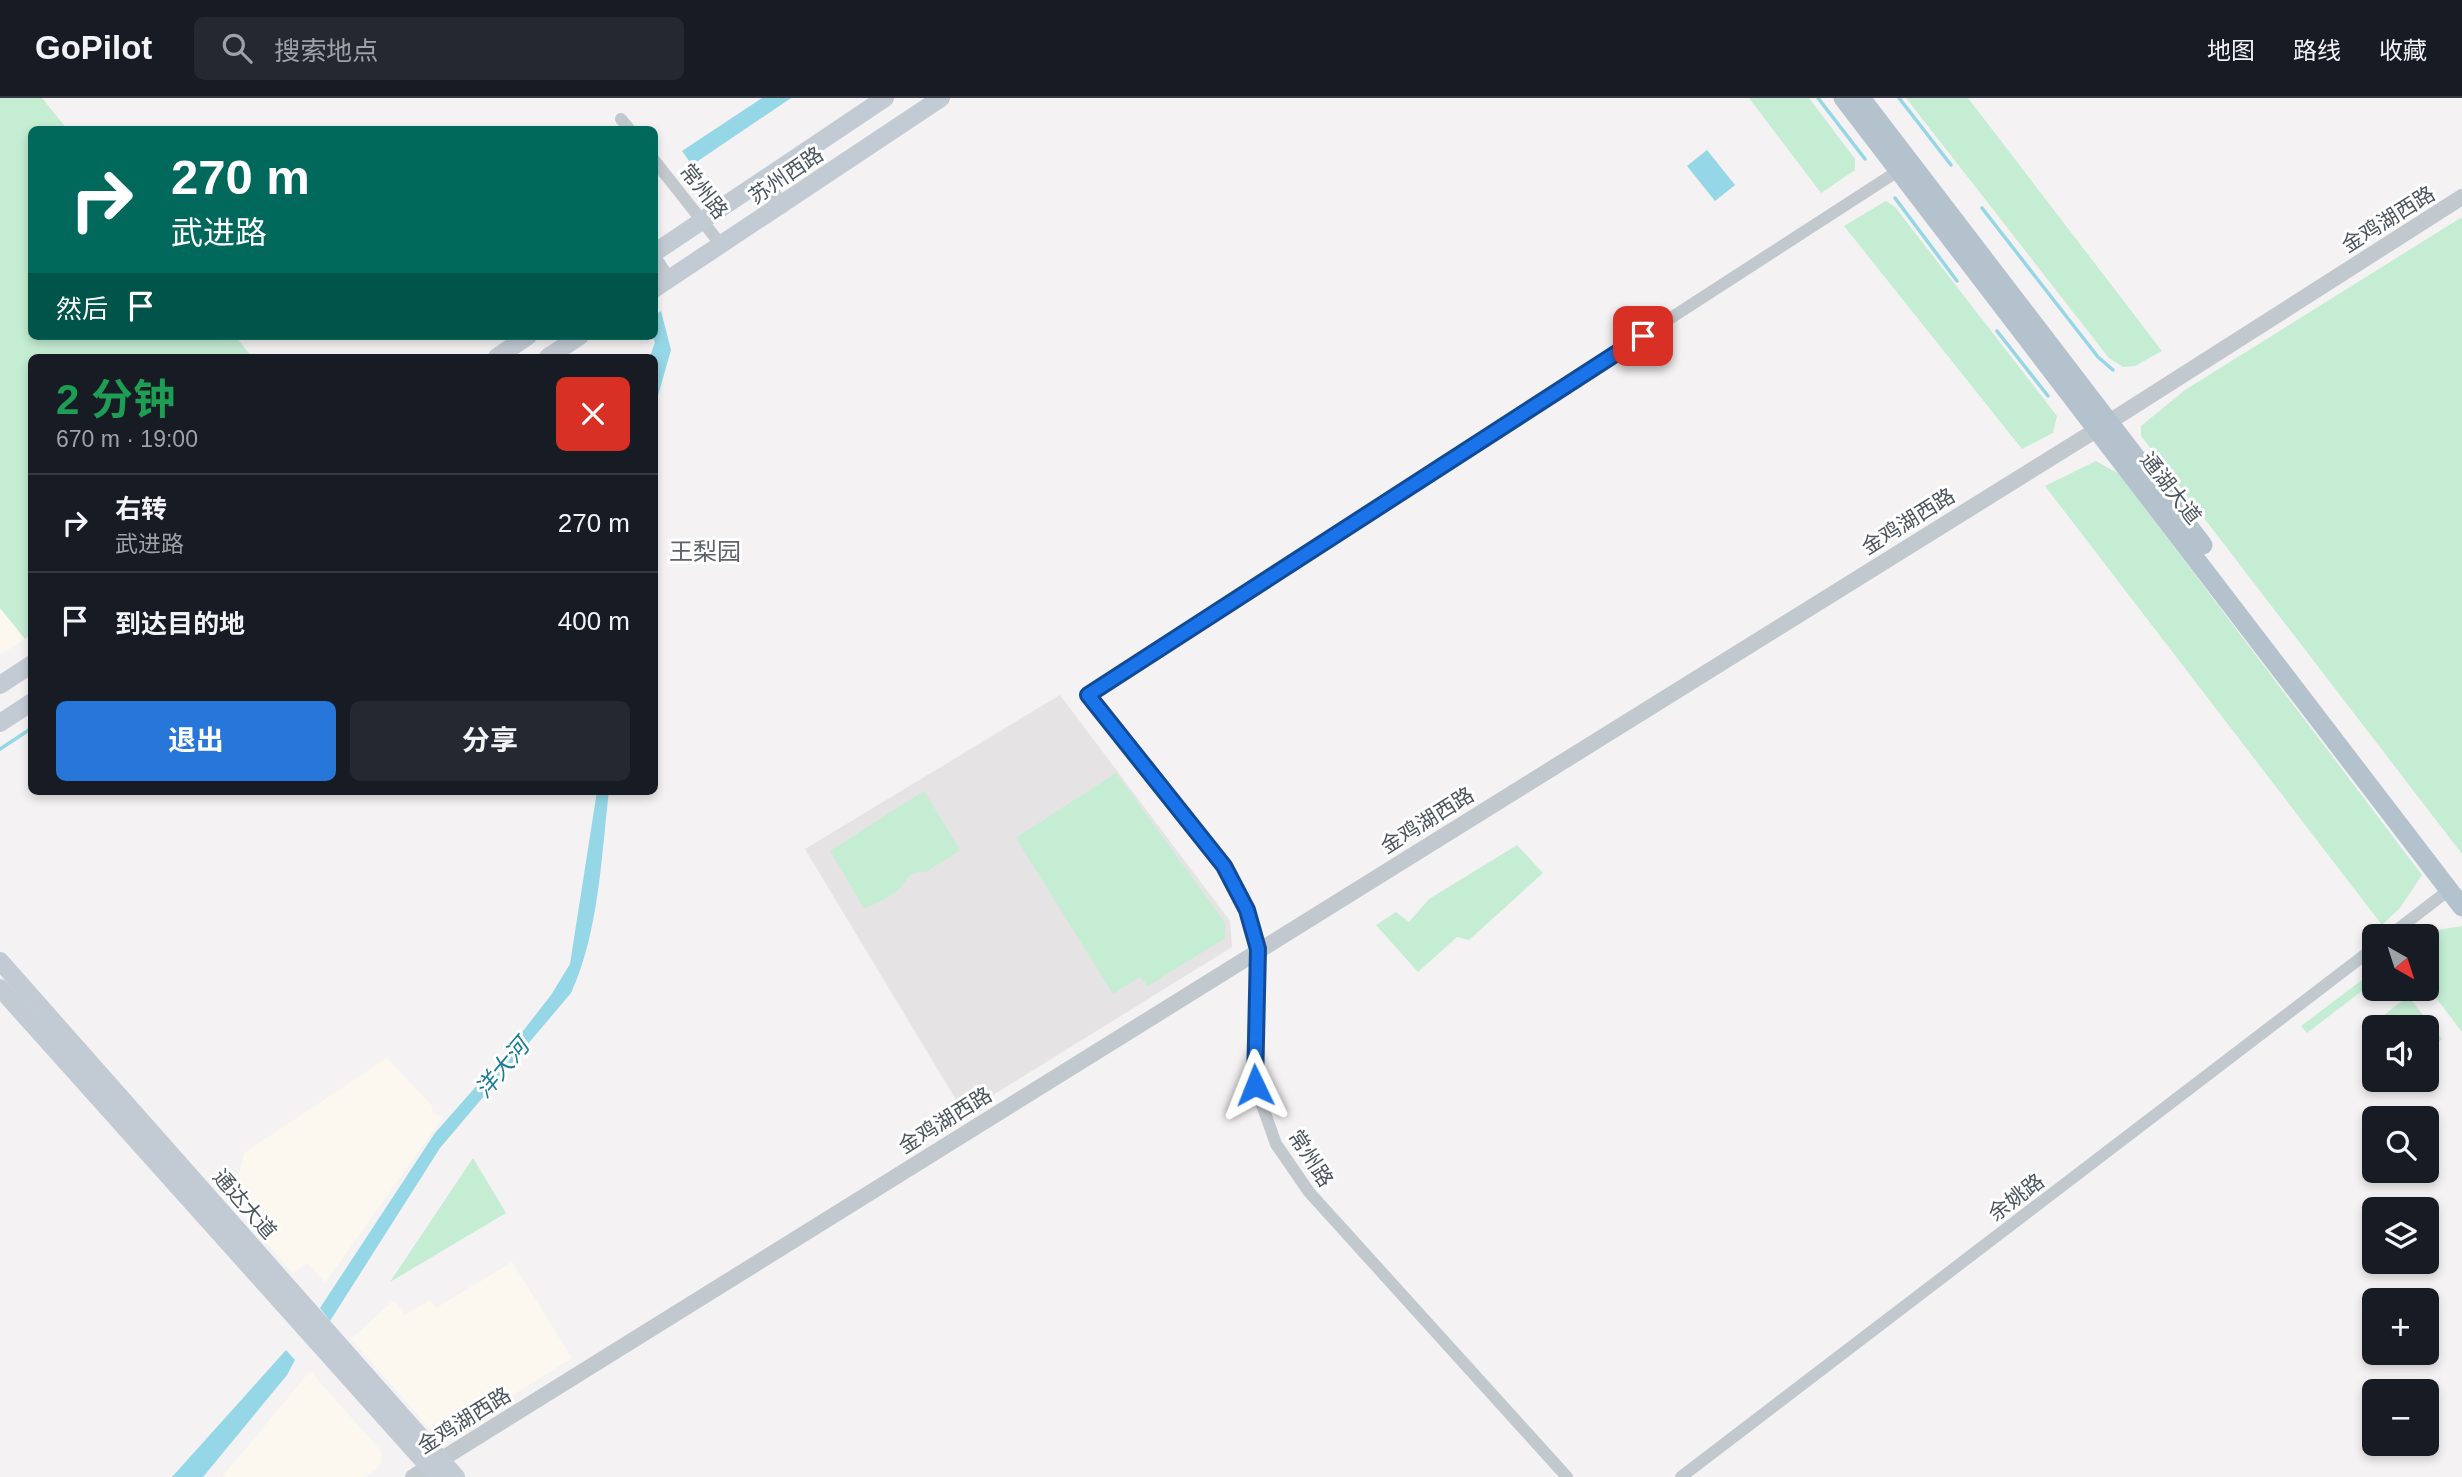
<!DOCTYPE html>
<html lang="zh">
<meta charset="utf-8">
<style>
:root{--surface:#171b24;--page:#242831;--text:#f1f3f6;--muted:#9ea1a6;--line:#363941;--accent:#2776d9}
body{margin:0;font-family:Arial,"Noto Sans SC",sans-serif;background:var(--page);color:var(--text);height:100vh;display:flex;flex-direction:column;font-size:26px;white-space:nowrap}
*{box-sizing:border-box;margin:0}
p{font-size:23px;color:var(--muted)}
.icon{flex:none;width:38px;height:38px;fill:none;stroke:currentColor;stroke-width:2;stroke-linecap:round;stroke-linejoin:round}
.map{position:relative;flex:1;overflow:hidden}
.sheet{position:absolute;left:28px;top:256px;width:630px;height:441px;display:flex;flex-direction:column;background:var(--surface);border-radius:10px;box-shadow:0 4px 10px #0003}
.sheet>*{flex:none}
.top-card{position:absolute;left:28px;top:28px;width:630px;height:214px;border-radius:10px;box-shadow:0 4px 10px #0003;background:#00695c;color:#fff;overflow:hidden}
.needle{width:46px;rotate:141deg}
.buttons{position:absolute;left:2362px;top:826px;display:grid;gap:14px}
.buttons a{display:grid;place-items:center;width:77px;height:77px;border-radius:10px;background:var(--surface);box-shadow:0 4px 10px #0003;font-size:35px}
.pin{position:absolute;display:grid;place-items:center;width:60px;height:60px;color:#fff;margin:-30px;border-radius:14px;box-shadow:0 4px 10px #0006}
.me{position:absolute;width:77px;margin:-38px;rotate:358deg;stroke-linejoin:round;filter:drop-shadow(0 0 5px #0008)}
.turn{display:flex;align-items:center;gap:24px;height:147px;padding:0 28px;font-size:32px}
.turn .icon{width:91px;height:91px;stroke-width:2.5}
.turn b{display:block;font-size:49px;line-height:60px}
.then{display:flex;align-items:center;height:66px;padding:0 28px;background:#0003;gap:14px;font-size:26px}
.round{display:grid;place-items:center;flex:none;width:74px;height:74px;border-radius:10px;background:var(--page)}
.head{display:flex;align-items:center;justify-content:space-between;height:119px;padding:0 28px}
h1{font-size:42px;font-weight:700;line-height:52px;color:#1e9e55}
.button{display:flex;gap:14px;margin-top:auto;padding:14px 28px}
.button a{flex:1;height:80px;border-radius:10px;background:var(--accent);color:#fff;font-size:28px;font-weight:700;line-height:80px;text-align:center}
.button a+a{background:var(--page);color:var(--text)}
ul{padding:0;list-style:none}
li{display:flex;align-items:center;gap:21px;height:98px;padding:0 28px;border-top:2px solid var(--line)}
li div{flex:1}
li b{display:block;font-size:26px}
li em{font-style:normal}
header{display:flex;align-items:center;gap:42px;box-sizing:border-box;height:98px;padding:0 35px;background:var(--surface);border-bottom:2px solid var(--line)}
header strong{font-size:33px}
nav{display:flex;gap:38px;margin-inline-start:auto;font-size:24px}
.search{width:490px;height:63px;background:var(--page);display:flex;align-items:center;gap:18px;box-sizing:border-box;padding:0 24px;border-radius:10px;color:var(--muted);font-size:26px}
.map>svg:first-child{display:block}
.commercial{fill:#fcf8ef}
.education{fill:#e5e3e3}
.green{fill:#c5edd4}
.water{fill:#95d7e7}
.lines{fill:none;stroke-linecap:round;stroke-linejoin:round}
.stream{stroke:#95d7e7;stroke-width:3.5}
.minor{stroke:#c1c9cf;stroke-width:12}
.tertiary{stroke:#c1c9cf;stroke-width:16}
.secondary{stroke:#c2cad4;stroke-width:18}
.primary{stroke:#b4c2ce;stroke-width:19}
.route-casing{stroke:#114b97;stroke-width:18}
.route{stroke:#1a73e8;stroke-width:12}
.labels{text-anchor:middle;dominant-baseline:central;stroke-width:6;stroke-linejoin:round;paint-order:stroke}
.street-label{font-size:21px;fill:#4b555e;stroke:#fff}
.water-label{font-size:23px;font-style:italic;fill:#167d97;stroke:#fff}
.quarter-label{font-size:24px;fill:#5f6267;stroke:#fff}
</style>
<header>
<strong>GoPilot</strong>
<div class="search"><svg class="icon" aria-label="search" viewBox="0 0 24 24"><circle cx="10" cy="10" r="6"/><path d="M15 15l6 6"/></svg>搜索地点</div>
<nav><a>地图</a><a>路线</a><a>收藏</a></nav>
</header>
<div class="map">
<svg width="2462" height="1379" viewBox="0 0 2462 1379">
<rect width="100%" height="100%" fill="#f4f2f2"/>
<!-- commercial -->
<g class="commercial">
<polygon points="0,510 25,541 0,557"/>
<polygon points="387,960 432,1008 433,1015 443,1019 325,1185 308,1165 293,1175 218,1090 240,1073 244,1055"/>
<polygon points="512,1164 572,1260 457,1332 441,1336 433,1334 351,1241 394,1202 404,1217 430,1202 436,1210"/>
<polygon points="310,1273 381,1353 382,1363 377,1371 365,1379 222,1379"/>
</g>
<!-- education -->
<polygon class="education" points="1060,597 1230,823 1232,849 964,1015 805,751"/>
<!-- green -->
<g class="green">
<polygon points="0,0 42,0 67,31 32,32 32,238 235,238 252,259 32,259 32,536 25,541 0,510"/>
<polygon points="1749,0 1809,0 1855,61 1855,72 1821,95"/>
<polygon points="1906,0 1968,0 2162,253 2135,268 2123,269 2109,260"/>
<polygon points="1886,103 1895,109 2057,318 2053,335 2022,351 1844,128"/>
<polygon points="2462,119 2462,756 2141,338 2141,328 2185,292"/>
<polygon points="2096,363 2119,376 2422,777 2400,810 2382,827 2045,388"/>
<polygon points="1116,675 1225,825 1225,840 1148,888 1140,879 1113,896 1016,740"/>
<path d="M924,693L960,752L926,774C910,771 908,781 899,791C892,798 873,808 864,810L830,753Z"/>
<polygon points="1517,747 1543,775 1469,842 1457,839 1418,874 1376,827 1396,814 1409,824 1429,801"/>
<polygon points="2462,828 2462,934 2427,888 2426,838 2437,832"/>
<polygon points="2375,872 2375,883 2307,935 2301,928"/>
<polygon points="2408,898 2442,941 2427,953 2427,929 2390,929 2382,919"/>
<polygon points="473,1060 506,1115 390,1184"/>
</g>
<!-- water -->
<g class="water">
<polygon points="762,0 791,0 692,67 682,53"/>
<polygon points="1707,52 1735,87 1715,103 1687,68"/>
<polygon points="661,213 671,252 657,301 655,334 654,259 650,259 655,244 652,238 654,238 655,217"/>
<path d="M597,693H609C601,760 599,833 571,895L440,1050L330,1223L320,1210L435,1035L509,951L551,897L570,866Z"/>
<polygon points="286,1252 295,1262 287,1277 203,1379 172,1379"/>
</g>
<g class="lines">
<!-- stream -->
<g class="stream">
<polyline points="1818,0 1865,61"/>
<polyline points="1899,0 1951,67"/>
<polyline points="1895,100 1957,183"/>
<polyline points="1982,110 2098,259 2113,272"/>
<polyline points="1997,233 2048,298"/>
<polyline points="0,651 32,630"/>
</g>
<!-- minor -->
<g class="minor">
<polyline points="621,21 630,32"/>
<polyline points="654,62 722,148"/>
<polyline points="2389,838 2449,792"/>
<polyline points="1567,1379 1309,1094 1276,1046 1255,987 1258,851 1247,812 1224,768 1088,597 1898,73"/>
<polyline points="1681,1379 2375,849"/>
</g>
<!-- tertiary -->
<g class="tertiary">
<polyline points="763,82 781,108"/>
<polyline points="654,161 668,182"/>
<polyline points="413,1379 2109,324 2462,99"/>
</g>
<!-- secondary -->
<g class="secondary">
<polyline points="654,155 885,0"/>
<polyline points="654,191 941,0"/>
<polyline points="497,259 528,238"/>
<polyline points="548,259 580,238"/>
<polyline points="0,587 32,566"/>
<polyline points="0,625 32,604"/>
<polyline points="0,863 456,1379"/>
<polyline points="0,890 438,1379"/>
</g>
<!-- primary -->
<g class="primary">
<polyline points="1843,0 2462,809"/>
<polyline points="1861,0 2203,447"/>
</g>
</g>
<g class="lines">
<defs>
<polyline id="route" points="1255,987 1258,851 1247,812 1224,768 1088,597 1643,238"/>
</defs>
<!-- route casing -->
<use href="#route" class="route-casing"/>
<!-- route -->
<use href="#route" class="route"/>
</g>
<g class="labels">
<!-- street labels -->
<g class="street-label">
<text transform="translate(786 77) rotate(-34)">苏州西路</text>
<text transform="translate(704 93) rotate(52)">常州路</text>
<text transform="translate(2388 121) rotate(-32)">金鸡湖西路</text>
<text transform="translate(2171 390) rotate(52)">通湖大道</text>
<text transform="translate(1908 423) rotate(-32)">金鸡湖西路</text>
<text transform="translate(1427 722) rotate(-32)">金鸡湖西路</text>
<text transform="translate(945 1022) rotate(-32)">金鸡湖西路</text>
<text transform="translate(1311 1060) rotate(57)">常州路</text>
<text transform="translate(2016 1099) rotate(-37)">余姚路</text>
<text transform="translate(245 1106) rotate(49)">通达大道</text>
<text transform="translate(464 1322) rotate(-32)">金鸡湖西路</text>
</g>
<!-- water labels -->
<g class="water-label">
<text transform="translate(502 970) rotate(-50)">洋大河</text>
</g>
<!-- quarter labels -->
<g class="quarter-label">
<text x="705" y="453">王梨园</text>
</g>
</g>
</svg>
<div class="buttons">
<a><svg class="needle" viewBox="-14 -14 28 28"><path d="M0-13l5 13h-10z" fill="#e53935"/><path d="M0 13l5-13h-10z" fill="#9ea1a6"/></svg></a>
<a><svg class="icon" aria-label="sound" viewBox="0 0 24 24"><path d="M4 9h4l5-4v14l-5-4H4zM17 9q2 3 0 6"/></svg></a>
<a><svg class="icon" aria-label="search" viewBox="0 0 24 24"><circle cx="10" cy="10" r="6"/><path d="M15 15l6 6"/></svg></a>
<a><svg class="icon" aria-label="layers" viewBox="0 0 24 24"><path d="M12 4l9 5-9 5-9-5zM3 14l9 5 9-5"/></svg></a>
<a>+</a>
<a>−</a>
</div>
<div class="pin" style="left:1643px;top:238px;background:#d93025"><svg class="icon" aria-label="arrive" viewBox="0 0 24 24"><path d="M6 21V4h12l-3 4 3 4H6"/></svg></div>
<svg class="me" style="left:1255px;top:987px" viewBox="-20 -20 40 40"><path d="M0-17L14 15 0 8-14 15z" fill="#1a73e8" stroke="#fff" stroke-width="4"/></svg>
<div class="top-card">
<div class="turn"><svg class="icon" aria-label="right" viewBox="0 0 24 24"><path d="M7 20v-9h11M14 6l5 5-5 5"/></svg><div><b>270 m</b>武进路</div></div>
<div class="then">然后<svg class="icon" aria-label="arrive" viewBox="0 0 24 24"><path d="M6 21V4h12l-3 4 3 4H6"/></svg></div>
</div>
<section class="sheet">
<div class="head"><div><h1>2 分钟</h1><p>670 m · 19:00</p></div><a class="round" style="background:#d93025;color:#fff"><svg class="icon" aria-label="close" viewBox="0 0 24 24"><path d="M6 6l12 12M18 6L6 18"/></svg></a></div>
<ul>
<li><svg class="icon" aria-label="right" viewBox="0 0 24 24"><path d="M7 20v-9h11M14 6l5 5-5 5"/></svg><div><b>右转</b><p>武进路</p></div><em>270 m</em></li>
<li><svg class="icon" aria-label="arrive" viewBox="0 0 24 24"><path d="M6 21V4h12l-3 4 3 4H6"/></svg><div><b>到达目的地</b></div><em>400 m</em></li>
</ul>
<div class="button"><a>退出</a><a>分享</a></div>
</section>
</div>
